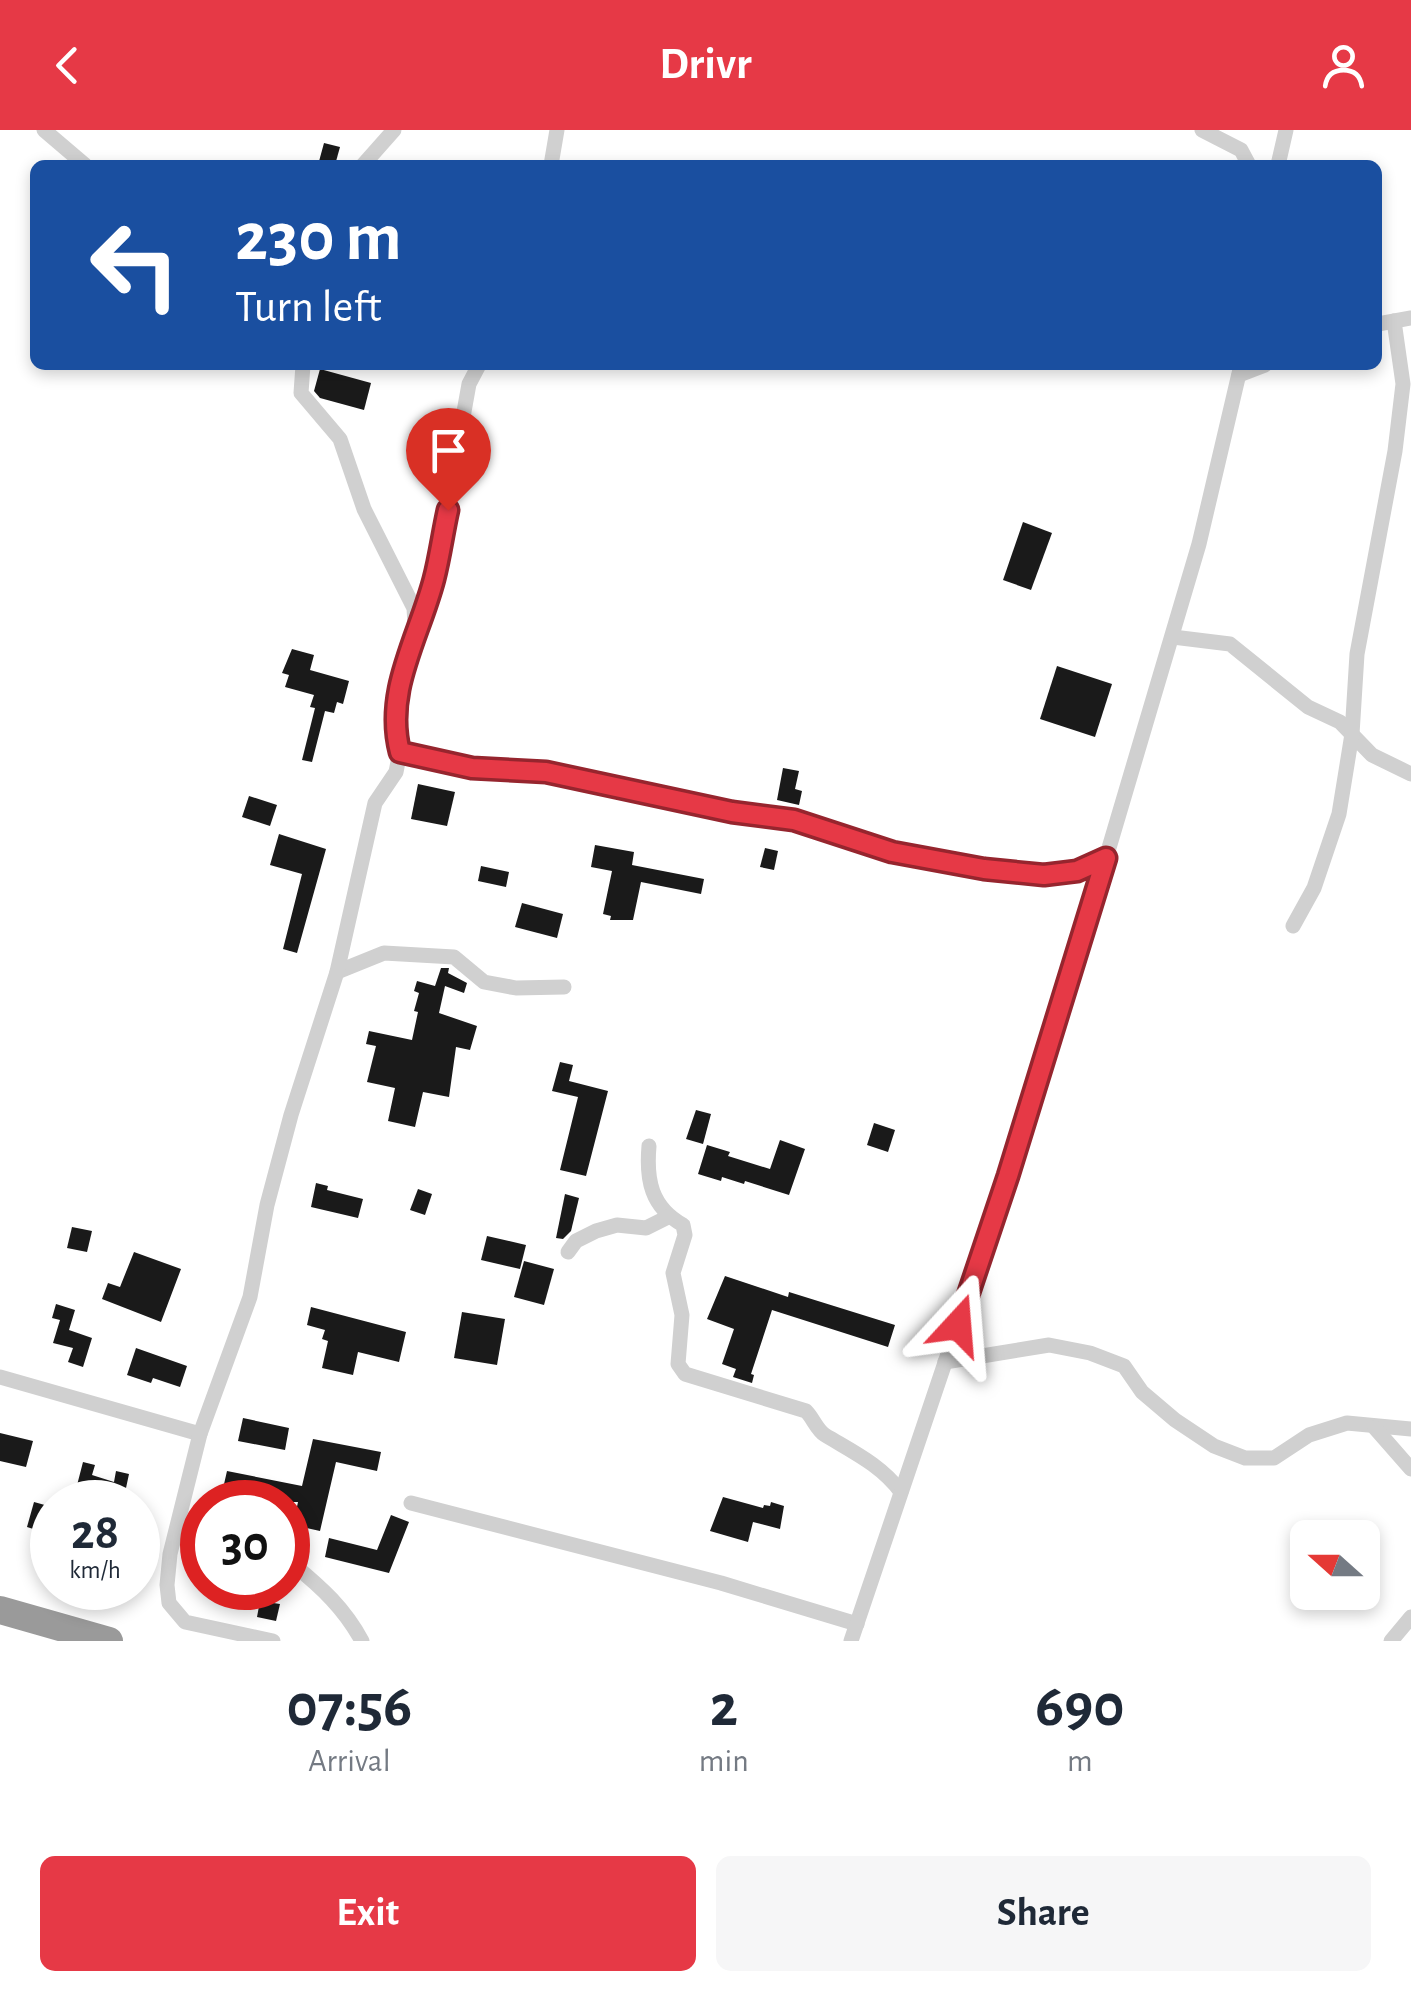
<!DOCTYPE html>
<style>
:root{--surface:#fff;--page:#f6f6f7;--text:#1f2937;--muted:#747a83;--accent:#e63946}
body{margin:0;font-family:"Alegreya Sans",sans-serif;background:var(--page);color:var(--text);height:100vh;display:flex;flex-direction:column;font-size:38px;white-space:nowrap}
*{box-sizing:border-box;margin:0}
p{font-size:32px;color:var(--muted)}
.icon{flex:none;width:55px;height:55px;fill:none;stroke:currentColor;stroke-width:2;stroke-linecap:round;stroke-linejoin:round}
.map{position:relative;height:1511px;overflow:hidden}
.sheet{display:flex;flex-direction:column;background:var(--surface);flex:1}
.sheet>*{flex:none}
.hud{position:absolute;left:30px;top:30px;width:1352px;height:210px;border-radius:15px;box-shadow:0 5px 15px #0003;background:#1a4fa0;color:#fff;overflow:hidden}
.needle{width:65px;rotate:291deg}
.buttons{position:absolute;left:1290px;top:1390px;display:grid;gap:20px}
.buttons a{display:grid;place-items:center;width:90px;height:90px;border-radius:15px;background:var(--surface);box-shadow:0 5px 15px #0003;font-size:50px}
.speed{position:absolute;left:30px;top:1350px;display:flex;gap:20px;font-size:50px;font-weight:700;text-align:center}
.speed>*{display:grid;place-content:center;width:130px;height:130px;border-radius:50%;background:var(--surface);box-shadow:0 5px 15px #0003;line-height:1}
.speed small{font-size:25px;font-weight:400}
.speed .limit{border:15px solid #d22;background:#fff;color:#111}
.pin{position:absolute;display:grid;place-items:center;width:85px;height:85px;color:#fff;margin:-102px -42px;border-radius:50% 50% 50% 0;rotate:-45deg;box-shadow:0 0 10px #0007}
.pin .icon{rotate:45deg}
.me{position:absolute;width:110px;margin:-55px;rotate:19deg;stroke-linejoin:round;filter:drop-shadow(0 0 8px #0008)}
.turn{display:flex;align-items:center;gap:35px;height:210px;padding:0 40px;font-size:45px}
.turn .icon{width:130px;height:130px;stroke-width:2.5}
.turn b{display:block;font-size:70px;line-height:85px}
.eta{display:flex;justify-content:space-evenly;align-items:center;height:170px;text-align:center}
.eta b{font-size:60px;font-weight:600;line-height:70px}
.cta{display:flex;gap:20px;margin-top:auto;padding:20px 40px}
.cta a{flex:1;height:115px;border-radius:15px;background:var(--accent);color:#fff;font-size:40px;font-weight:600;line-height:115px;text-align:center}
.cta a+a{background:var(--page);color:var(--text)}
header{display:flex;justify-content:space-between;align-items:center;height:130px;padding:0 40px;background:var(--accent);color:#fff;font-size:45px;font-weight:600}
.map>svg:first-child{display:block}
.building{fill:#1a1a1a}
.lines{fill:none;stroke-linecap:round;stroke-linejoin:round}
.street{stroke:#d0d0d0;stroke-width:15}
.highway{stroke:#9a9a9a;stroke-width:28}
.route-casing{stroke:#96252e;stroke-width:25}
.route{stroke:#e63946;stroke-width:18}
</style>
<header><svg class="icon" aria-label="back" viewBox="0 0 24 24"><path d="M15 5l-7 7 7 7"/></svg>Drivr<svg class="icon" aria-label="person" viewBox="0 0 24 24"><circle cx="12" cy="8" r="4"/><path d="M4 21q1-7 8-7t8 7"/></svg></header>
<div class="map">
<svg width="1411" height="1511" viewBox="0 0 1411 1511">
<rect width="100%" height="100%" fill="#fff"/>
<!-- building -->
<g class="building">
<polygon points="324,13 340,17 335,35 318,35"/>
<polygon points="320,239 371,253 364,280 320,268 314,261"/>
<polygon points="1023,392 1052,403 1031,460 1003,450"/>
<polygon points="292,519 314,525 310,540 349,551 343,574 337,572 334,583 325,581 312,632 302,630 315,578 310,577 314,565 285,557 289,545 282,543"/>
<polygon points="1057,536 1112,554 1095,607 1040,589"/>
<polygon points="783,638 799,641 795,659 802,661 799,675 777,670"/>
<polygon points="418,654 455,662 447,696 411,689"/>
<polygon points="249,666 277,675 270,696 242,687"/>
<polygon points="279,704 326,719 297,823 283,819 302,744 270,735"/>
<polygon points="595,715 634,722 632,735 704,749 701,764 641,752 633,790 610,790 611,786 603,784 612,741 591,737"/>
<polygon points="765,718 778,721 774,740 760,737"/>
<polygon points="481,736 509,742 506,757 478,751"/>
<polygon points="522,773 563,784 557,808 515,797"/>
<polygon points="441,838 449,838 448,843 467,853 464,863 445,856 439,883 477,896 470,920 456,917 449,967 423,962 415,997 388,991 395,958 367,952 376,916 366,914 369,901 412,910 418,882 414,881 419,863 414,861 417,851 435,856"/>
<polygon points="560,932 573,935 569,951 608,961 586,1046 560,1040 578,967 552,961"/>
<polygon points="696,980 711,984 703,1014 686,1009"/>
<polygon points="874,993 895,1000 888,1022 867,1015"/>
<polygon points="780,1010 805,1019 789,1065 745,1051 744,1054 722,1047 721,1051 698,1044 707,1015 730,1022 728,1026 770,1039"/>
<polygon points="316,1053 328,1056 327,1060 363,1069 358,1088 311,1077"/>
<polygon points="418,1059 432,1064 425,1085 410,1080"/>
<polygon points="565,1064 579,1068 571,1101 563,1109 556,1108"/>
<polygon points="72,1097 92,1101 87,1122 67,1118"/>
<polygon points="487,1106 526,1115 520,1139 481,1130"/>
<polygon points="134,1122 181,1139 161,1192 102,1169 108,1153 120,1157"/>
<polygon points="524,1131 554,1139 544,1175 514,1167"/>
<polygon points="725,1146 788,1167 789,1162 895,1195 888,1217 772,1180 751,1244 754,1245 752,1253 733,1247 736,1239 722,1234 734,1199 707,1189"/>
<polygon points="56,1174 75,1180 69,1200 92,1208 83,1237 68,1232 73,1218 53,1213 60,1190 52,1188"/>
<polygon points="311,1177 406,1202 399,1232 358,1222 353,1245 322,1238 328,1211 322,1209 325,1200 307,1195"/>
<polygon points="462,1182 505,1189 497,1235 454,1228"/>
<polygon points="136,1218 187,1236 180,1257 153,1248 151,1253 127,1245"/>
<polygon points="243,1288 289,1298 285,1320 238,1311"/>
<polygon points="0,1303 33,1311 26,1337 0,1331"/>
<polygon points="313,1309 381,1322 377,1341 336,1332 320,1401 293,1395 298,1372 267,1372 222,1363 227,1341 302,1356"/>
<polygon points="83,1332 95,1335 92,1345 114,1352 116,1341 129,1344 123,1372 75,1363"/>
<polygon points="723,1367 763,1378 764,1375 770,1376 771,1372 784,1376 780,1399 753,1392 748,1412 710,1401"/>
<polygon points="34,1372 52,1377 52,1405 27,1397"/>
<polygon points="391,1385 409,1392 389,1443 325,1427 329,1408 377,1420"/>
<polygon points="260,1471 280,1474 276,1491 257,1487"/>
</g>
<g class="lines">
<!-- street -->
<g class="street">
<polyline points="44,0 85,35"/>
<polyline points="1202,0 1241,20 1249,35"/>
<polyline points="363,35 394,0"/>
<polyline points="551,35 557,0"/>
<polyline points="1278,35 1286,0"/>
<polyline points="1378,194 1411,188"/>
<polyline points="303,235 301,263 340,309 364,379 414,478 415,495"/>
<polyline points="1239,245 1265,235"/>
<polyline points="1173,507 1230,514 1308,577 1340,592 1372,625 1411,644"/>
<polyline points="400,622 472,638 545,642 733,682 794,691 892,722 984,739 1044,745 1077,741 1106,728"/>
<polyline points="1293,796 1314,758 1339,684 1352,604 1357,524 1395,321 1403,254 1394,191"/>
<polyline points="337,842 384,823 454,827 484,852 516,858 564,857"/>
<path d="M649,1016C646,1050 651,1077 683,1095L685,1105L673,1143L682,1185L678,1234L685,1244L806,1281C813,1288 817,1300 825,1305C853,1322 881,1335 901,1362"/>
<polyline points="568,1122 576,1111 596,1101 617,1095 646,1098 668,1087"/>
<polyline points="945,1232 1049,1215 1090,1223 1124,1236 1142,1262 1175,1290 1214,1316 1245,1328 1274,1328 1309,1305 1347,1293 1411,1299"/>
<polyline points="0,1247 200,1304"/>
<polyline points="1375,1298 1411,1339"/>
<polyline points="411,1373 721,1453 857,1494"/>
<path d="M294,1435C322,1458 344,1478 362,1511"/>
<polyline points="273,1511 185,1492 169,1473 167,1455 170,1424 200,1304 250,1167 267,1075 291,985 337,842 375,673 396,642 400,622 393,597 398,556 434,448 469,254 479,235"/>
<polyline points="851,1511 1008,1046 1106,728 1199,414 1241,235"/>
<polyline points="1391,1511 1411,1487"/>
</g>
<!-- highway -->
<polyline class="highway" points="0,1480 109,1511"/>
</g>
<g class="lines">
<defs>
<path id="route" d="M448,380C443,402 440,426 434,449C419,507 384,561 400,622L472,638L546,642L732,682L794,690L892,722L984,739L1044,745L1077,741L1106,728L1008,1046L958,1195"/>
</defs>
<!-- route casing -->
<use href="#route" class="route-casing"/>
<!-- route -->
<use href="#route" class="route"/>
</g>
</svg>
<div class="buttons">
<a><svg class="needle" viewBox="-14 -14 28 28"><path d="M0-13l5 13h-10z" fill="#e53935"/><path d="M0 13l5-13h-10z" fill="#747a83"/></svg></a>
</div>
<div class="speed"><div>28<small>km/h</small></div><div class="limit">30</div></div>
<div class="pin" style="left:448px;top:380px;background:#d93025"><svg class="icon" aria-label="arrive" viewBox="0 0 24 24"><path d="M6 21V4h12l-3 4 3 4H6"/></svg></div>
<svg class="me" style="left:958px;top:1195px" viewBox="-20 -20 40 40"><path d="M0-17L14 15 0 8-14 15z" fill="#e63946" stroke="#fff" stroke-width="4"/></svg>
<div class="hud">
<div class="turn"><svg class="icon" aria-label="left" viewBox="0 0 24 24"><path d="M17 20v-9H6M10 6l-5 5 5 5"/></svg><div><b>230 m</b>Turn left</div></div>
</div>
</div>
<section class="sheet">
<div class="eta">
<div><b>07:56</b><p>Arrival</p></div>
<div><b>2</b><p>min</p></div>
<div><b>690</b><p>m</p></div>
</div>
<div class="cta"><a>Exit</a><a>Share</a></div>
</section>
